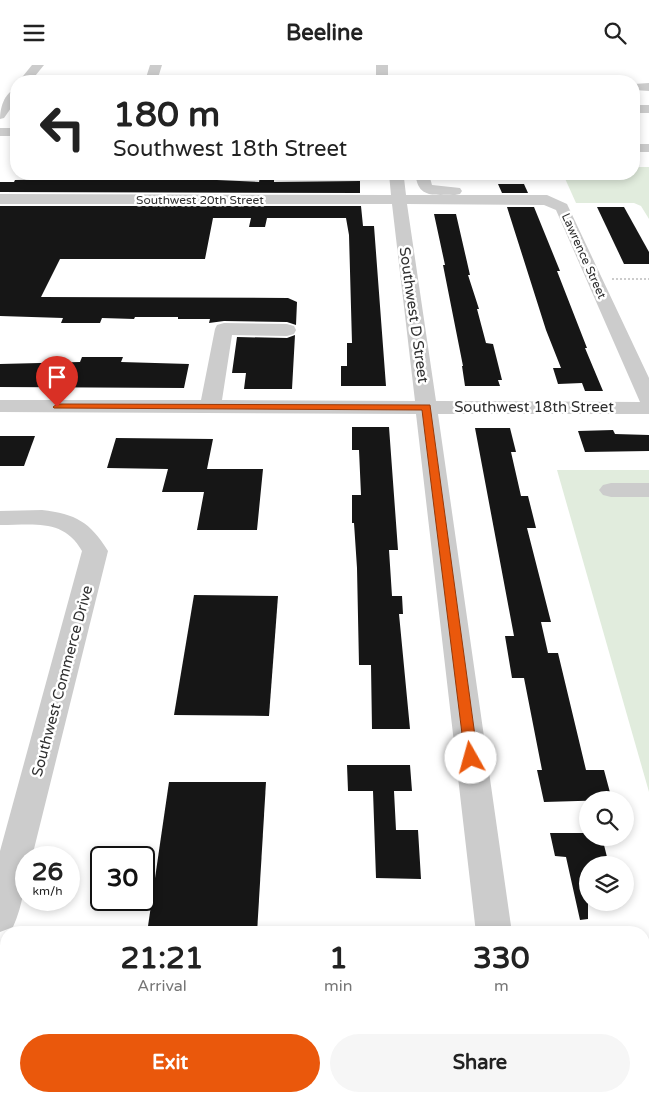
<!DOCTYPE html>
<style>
:root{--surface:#fff;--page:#f6f6f6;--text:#222;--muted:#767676;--accent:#ea580c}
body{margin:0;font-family:"Varela Round",sans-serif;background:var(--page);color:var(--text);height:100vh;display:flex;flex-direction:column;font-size:19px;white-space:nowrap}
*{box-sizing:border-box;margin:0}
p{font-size:16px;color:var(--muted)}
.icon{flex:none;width:28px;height:28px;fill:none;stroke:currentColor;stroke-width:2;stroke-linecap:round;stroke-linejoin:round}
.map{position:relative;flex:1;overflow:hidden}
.sheet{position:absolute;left:0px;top:861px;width:650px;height:176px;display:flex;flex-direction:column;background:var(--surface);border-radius:20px 20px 0 0;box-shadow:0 2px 8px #0003}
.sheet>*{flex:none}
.top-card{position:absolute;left:10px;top:10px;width:630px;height:105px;border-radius:20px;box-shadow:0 2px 8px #0003;background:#fff;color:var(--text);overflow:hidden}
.controls{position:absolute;left:579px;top:726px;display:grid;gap:10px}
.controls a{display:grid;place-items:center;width:55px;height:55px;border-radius:50%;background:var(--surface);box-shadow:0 2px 8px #0003;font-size:25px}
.speed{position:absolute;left:15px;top:781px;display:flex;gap:10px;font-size:25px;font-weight:700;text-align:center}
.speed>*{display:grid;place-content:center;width:65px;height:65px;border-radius:50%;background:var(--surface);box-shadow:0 2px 8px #0003;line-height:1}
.speed small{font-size:12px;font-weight:400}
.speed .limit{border:2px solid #111;border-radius:8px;background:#fff;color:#111}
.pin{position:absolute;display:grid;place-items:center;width:42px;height:42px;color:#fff;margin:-51px -21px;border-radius:50% 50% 50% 0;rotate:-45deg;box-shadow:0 0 5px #0007}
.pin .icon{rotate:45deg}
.me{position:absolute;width:55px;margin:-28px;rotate:353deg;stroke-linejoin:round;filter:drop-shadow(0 0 4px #0008)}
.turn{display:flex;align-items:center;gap:18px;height:105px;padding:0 20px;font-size:22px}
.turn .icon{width:65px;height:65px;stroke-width:2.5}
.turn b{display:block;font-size:35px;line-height:42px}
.eta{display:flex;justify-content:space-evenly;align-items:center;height:85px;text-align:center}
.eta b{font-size:30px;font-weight:800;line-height:35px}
.cta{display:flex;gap:10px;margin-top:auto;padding:10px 20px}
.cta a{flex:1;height:58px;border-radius:30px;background:var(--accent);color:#fff;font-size:20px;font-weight:800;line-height:58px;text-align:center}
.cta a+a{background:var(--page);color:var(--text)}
header{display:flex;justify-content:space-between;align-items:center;height:65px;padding:0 20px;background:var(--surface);font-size:22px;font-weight:800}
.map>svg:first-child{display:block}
.green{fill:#e1ecdd}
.building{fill:#161616}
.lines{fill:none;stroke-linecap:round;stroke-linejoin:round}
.path{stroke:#ccc;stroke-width:2;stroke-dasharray:2 2;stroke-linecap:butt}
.minor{fill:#ccc;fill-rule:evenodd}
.route{fill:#ea580c;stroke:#983908}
.labels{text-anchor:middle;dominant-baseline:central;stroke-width:5;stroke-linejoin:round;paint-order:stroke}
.far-street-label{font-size:12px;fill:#2f2f2f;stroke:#fff}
.street-label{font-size:15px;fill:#2f2f2f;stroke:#fff}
</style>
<header><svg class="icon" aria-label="menu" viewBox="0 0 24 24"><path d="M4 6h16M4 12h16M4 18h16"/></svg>Beeline<svg class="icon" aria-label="search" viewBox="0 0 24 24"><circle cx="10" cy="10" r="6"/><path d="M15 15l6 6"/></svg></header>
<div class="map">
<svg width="649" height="1037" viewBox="0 0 649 1037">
<rect width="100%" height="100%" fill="#fff"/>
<!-- green -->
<g class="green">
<polygon points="634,102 649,102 649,154 641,141 634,138 576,138 563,109 634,109"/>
<polygon points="557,405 649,405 649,727"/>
</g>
<!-- building -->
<g class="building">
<polygon points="260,112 274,115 274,117 360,116 360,128 0,127 0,117 14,117 15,115 172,113 259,117"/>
<polygon points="498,119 524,119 528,128 502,128"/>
<polygon points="0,141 361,141 363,161 374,161 386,321 341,321 341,301 347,301 347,278 352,278 349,170 346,153 267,153 265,162 249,162 251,153 213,153 205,194 60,194 41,232 288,233 297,237 296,260 287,257 224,256 209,258 210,254 178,254 178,252 135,252 134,254 102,253 100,258 61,258 63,253 0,251"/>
<polygon points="507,142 534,142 560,206 557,206 587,283 585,283 603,326 585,326 582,318 558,319 553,303 561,303 546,265"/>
<polygon points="597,142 624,142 649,187 649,199 624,199"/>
<polygon points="434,149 456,149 470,210 468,210 479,244 477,244 486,278 493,279 502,315 498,315 500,321 465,321 462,301 463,301 443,200 445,200"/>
<polygon points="295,270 292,324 244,324 246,308 232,308 237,272 287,273"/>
<polygon points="82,292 123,292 121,297 189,299 184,323 0,322 0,299 80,297"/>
<polygon points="352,362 389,362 398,485 389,485 392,531 402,531 403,549 399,549 410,664 372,664 371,600 359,600 357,503 354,458 352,458 352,430 361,430 359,385 352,385"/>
<polygon points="475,363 510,363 516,387 511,387 521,431 528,431 536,463 527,463 551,557 541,557 548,588 558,588 586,705 604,705 612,735 544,737 537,705 542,705 524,613 512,613 505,571 514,571"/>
<polygon points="613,365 615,369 649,370 649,386 585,387 578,366"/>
<polygon points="0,371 35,371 24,401 0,401"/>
<polygon points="116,373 213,374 207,404 263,404 257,465 197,465 204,427 162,427 168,404 107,403"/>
<polygon points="194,530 278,531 269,651 174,650"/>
<polygon points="347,700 410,700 412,726 394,726 396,765 418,765 421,814 376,813 373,726 348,726"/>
<polygon points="169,717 266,717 257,868 147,868"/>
<polygon points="550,768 588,768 588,772 602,772 609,800 588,800 588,854 580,855 566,792 555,791"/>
</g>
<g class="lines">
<!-- path -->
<polyline class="path" points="612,214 649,214"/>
<!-- minor -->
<g class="minor">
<polygon points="32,0 44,0 31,16 19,16"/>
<polygon points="150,0 162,0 157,16 145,16"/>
<rect x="376" y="0" width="12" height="16"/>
<polygon points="649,18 649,26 634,25 634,19"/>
<path d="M16,24V36L4,53L0,54C0,43 4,28 16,24Z"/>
<rect x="634" y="40" width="15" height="8"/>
<rect x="0" y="63" width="16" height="8"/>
<rect x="634" y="79" width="15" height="8"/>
<path d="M389,109H429L432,120L460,123L462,126L460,129L455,130H547L567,139L649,313V349H438L512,868H476L416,349L0,347V335H201L215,264L217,260L224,258L287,259L294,261L296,265L294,269L287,271L232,270L222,335L415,336L392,139H0V129L391,130ZM404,113H416C420,134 436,129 453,130H406ZM407,139L544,140L556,145L640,337L436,336Z"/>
<polygon points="611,418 649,418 649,432 611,432 603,430 599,425 603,420"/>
<path d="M42,445C76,449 90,457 108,486L32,792H26C26,817 23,840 13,862L0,867V786L82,486C64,453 33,460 0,460V446Z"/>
<polygon points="493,1031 535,1031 536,1037 494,1037"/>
</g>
</g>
<!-- route -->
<polygon class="route" points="57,339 430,340 478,693 476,697 471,698 467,697 465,693 422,345 54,343 53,342"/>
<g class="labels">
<!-- far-street labels -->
<g class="far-street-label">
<text x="200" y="135">Southwest 20th Street</text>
<text transform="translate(584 191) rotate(66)">Lawrence Street</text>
</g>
<!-- street labels -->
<g class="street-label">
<text transform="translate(414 250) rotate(82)">Southwest D Street</text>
<text x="534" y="342">Southwest 18th Street</text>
<text transform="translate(62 616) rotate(-75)">Southwest Commerce Drive</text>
</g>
</g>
</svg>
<div class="controls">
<a><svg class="icon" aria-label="search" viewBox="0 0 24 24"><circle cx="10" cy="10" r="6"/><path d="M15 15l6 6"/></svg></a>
<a><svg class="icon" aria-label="layers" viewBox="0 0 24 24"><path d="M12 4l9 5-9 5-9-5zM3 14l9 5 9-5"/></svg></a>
</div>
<div class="speed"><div>26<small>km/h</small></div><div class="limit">30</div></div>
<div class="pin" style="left:57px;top:342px;background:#d93025"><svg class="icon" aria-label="arrive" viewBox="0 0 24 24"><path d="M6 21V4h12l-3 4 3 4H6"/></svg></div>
<svg class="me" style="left:471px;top:693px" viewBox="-20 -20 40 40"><circle r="19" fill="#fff"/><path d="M0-13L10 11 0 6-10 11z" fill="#ea580c"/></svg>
<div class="top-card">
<div class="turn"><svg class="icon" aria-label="left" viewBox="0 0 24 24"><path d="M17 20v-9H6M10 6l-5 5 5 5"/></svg><div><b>180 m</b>Southwest 18th Street</div></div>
</div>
<section class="sheet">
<div class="eta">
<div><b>21:21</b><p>Arrival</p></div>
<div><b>1</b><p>min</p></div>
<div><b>330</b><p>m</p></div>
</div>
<div class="cta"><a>Exit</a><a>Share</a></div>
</section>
</div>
